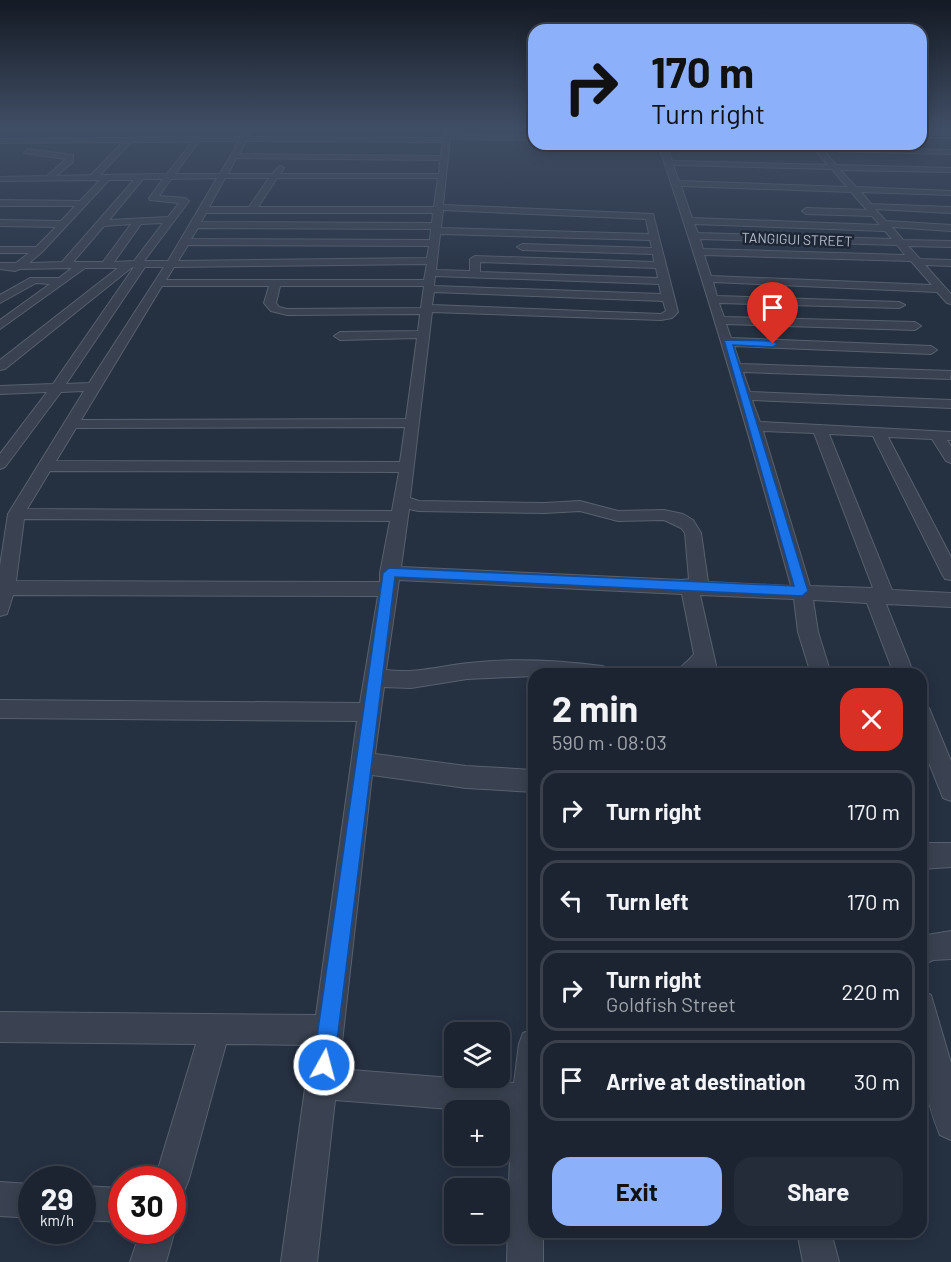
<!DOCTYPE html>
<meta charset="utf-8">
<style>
:root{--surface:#1c2431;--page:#252c39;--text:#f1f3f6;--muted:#a0a4ab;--line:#3a414d;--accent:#8db0fa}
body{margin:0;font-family:Barlow,sans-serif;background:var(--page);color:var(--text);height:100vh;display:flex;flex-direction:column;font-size:22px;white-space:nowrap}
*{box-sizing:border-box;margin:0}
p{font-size:20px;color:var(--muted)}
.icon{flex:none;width:33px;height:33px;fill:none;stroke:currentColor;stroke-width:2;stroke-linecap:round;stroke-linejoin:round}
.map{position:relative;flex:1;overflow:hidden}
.side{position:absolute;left:528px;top:668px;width:399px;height:570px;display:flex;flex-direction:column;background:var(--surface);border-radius:18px;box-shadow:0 3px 15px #0003,0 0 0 2px var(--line)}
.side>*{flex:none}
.guide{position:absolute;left:528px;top:24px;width:399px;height:126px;border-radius:18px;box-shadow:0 3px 15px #0003,0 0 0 2px var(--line);background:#8db0fa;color:#111;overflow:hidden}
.fabs{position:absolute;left:444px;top:1022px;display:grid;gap:12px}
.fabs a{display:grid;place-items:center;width:66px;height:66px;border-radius:12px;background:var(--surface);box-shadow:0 3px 15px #0003,0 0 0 2px var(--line);font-size:30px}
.speed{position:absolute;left:18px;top:1166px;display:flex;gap:12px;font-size:30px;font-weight:700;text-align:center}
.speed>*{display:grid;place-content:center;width:78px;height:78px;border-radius:50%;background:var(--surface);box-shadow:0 3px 15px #0003,0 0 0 2px var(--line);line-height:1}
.speed small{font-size:15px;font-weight:400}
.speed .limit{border:9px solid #d22;background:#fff;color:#111}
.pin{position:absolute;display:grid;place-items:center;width:51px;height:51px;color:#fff;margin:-62px -26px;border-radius:50% 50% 50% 0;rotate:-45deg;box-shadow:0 0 6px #0007}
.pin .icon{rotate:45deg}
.me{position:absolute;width:66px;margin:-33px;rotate:7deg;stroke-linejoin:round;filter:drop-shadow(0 0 4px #0008)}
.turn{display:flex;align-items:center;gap:21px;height:126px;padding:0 24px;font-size:27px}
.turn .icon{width:78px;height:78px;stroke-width:2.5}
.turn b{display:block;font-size:42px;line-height:51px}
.round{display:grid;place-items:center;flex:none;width:63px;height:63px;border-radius:18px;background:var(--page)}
.overview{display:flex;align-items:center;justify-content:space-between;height:102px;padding:0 24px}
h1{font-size:36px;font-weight:700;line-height:45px}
.cta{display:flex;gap:12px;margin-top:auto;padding:12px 24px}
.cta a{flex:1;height:69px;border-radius:18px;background:var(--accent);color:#111;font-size:24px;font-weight:700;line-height:69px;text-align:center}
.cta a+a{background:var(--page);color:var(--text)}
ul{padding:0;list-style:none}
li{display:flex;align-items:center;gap:18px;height:81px;margin:0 12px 9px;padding:0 12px;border:3px solid var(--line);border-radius:18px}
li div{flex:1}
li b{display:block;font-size:22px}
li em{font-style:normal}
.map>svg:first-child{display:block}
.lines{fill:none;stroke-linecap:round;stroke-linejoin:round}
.minor-casing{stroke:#57606e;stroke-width:2}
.minor{fill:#3a4251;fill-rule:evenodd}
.route{fill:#1a73e8;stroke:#114b97;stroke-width:1.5}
.labels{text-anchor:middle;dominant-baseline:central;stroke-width:5;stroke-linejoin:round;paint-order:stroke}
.far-street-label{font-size:14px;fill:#b6bdcb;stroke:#1e2736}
</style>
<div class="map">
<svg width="951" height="1262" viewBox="0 0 951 1262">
<rect width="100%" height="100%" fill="#253041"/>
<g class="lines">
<defs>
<g id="minor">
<path d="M246,129H252L248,137L443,138L445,129H451V134L534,136V140L450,138L443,205L653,214L678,312L672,318L661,320L432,312L410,498L419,501L545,503L580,501L618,511L664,510L683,514L693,520L701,533L708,582L791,586C750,437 707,289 658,144H666L672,161L828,165L810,144H818L820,147L951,150V154L824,151L836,165L951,168V172L840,170L856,187L951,191V195L861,192L871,204L951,207V213L875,209L886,221L951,225V231L892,227L903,240L951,241V247L908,246L920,259L951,260V266L925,265L951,294V304L947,303L937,292L713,282L717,296L899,302L905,305L899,308L719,303L724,317L915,322L921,326L915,330L726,324L731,338L931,346L937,350L931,354L734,346L740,364L951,371L950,379L743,372L750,392L951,400V408L752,400L760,422L951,432V440H947L951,446V463L946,461L932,439L888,437L951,557V580L945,579L942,574L873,436L829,434L892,590L951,593V607L886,604L914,674H894L867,603L813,600L818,632L831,674H811L798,632L794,599L700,595L718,674H676C680,666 688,662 694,654L682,594L399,580L386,670C415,674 441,666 469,663C513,658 558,660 602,666L609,668L612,674H534V676L467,679L411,688L384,687L375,754L466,766L534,770V792L466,788L372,775L339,1069L514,1083L519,1044L523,1033L534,1029V1232H543V1262H507L511,1114L500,1113V1110H463L335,1100L317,1262H281L311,1045L226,1044L189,1179L184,1191L172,1196V1179H155L196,1044L0,1042V1012L316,1015L357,721L0,718V700L360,703L378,596L13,595L7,614L0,616V566L8,514L84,391L61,392L5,467L0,469V454L47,392L0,394V386L53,384L134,267L131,268L5,369L0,370V360L118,268H85L0,329V320L50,284L36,283L0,303V295L30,278H59L72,268L20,269L15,271L0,269V263H16L29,253H0V247H36L56,227L0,226V220L61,221L75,206H0V200L80,201L100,180L0,181V177L47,176L66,159L24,153L27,149L73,155V162L56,176L91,175L123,142L0,143V139L241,137ZM199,141H239L220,174H175ZM246,141L443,142L441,156L239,154ZM131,142H192L167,174L100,175ZM236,158L440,160L439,174H280L284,168L280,166L272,174H228ZM673,165L832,169L847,187L679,181ZM217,178L168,261H144L189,201L185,198L159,196L171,179ZM225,178H269L249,207H209ZM277,178H438L434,207H258ZM143,179H163L149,198L150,200L179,203L168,217L109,220ZM109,180H134L62,262L29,263L42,252ZM681,186L851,192L867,210L806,208L802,211L806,214L872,216L880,225L692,218ZM443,210L646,219L649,234L441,228ZM206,213H433L432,223L201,222ZM163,223L134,261L114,262L141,224ZM131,224L103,262H73L104,226ZM694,224L885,231L892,239L698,233ZM198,228L431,229L430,240L191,239ZM440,234L650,240L652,248L522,244L517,247L522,250L653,254L654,262L475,256L470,259V271L436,270ZM700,239L897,245L905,255L703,249ZM188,245L429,246L427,258L178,261ZM704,255L911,261L932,285L711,276ZM480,262L656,268L658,278L480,272ZM427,264L424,280H166L174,267ZM145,267H164L89,383L66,384ZM435,276L659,284L661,294L434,286ZM162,286H269L264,303L271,311L287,315L420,314L418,331L340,332L334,336L340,340L417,338L406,419L81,420ZM280,286H424L421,308L287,309L279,307L276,303ZM434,292L663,301L666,311L661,314L432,305ZM405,427L400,462L56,461L76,428ZM763,431L814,433L873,588L810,586ZM50,471L399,472L392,511L27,509ZM409,509L418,511L545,513L580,511L618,521L664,520L681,528L685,533L689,579L682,580L401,567ZM24,519L390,521L380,573V582L16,581Z"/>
<polygon points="921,133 951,134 951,138 921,137"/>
<polygon points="746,144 754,144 757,149 750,151"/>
<polygon points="921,706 929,708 951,761 951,801 943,798 921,743"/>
<polygon points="921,843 951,843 951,867 921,869"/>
<polygon points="951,931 951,959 933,960 921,966 921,936"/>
<path d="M921,990L931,995L951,1063V1140L940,1135C919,1086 921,1042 921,990Z"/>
<polygon points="0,1182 32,1184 32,1218 0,1216"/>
<polygon points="82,1186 122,1188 122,1222 82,1220"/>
<polygon points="172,1223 175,1230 166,1262 130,1262 141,1230 172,1230"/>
<polygon points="797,1232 831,1232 839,1262 803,1262"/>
</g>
</defs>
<!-- minor casing -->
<use href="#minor" class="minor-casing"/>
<!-- minor -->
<use href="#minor" class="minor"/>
</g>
<!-- sky -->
<linearGradient id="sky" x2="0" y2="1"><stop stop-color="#141a24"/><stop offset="0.42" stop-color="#404e65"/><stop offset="1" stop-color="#404e65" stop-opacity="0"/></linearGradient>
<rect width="951" height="305" fill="url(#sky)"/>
<!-- route -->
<polygon class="route" points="724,340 773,341 777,344 773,347 733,345 808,591 802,596 395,577 334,1065 331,1073 324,1076 316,1073 313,1065 383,573 389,568 794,586"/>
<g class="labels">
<!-- far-street labels -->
<g class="far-street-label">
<text transform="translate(797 239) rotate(2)">TANGIGUI STREET</text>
</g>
</g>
</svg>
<div class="fabs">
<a><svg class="icon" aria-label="layers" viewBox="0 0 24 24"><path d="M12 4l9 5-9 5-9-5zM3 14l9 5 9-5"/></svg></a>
<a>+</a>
<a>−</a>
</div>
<div class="speed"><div>29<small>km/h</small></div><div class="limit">30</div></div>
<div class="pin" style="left:773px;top:344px;background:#d93025"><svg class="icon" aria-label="arrive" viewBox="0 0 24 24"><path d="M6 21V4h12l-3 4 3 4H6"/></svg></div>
<svg class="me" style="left:324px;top:1065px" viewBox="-20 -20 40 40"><circle r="17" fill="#1a73e8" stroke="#fff" stroke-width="3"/><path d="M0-11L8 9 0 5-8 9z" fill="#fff"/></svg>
<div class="guide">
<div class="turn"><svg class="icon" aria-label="right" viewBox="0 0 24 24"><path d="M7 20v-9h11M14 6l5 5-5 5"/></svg><div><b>170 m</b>Turn right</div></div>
</div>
<section class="side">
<div class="overview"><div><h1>2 min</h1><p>590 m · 08:03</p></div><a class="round" style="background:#d93025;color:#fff"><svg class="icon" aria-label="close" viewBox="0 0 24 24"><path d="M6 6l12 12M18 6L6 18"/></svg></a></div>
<ul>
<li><svg class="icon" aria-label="right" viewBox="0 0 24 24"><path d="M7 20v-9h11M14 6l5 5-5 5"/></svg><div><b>Turn right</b></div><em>170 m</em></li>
<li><svg class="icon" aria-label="left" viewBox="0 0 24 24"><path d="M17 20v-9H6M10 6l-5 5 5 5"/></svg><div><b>Turn left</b></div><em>170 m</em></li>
<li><svg class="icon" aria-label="right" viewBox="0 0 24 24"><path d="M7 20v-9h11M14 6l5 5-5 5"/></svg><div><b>Turn right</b><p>Goldfish Street</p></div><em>220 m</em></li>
<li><svg class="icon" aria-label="arrive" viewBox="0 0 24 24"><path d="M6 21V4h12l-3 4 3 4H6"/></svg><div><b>Arrive at destination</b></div><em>30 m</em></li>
</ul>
<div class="cta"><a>Exit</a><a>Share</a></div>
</section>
</div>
